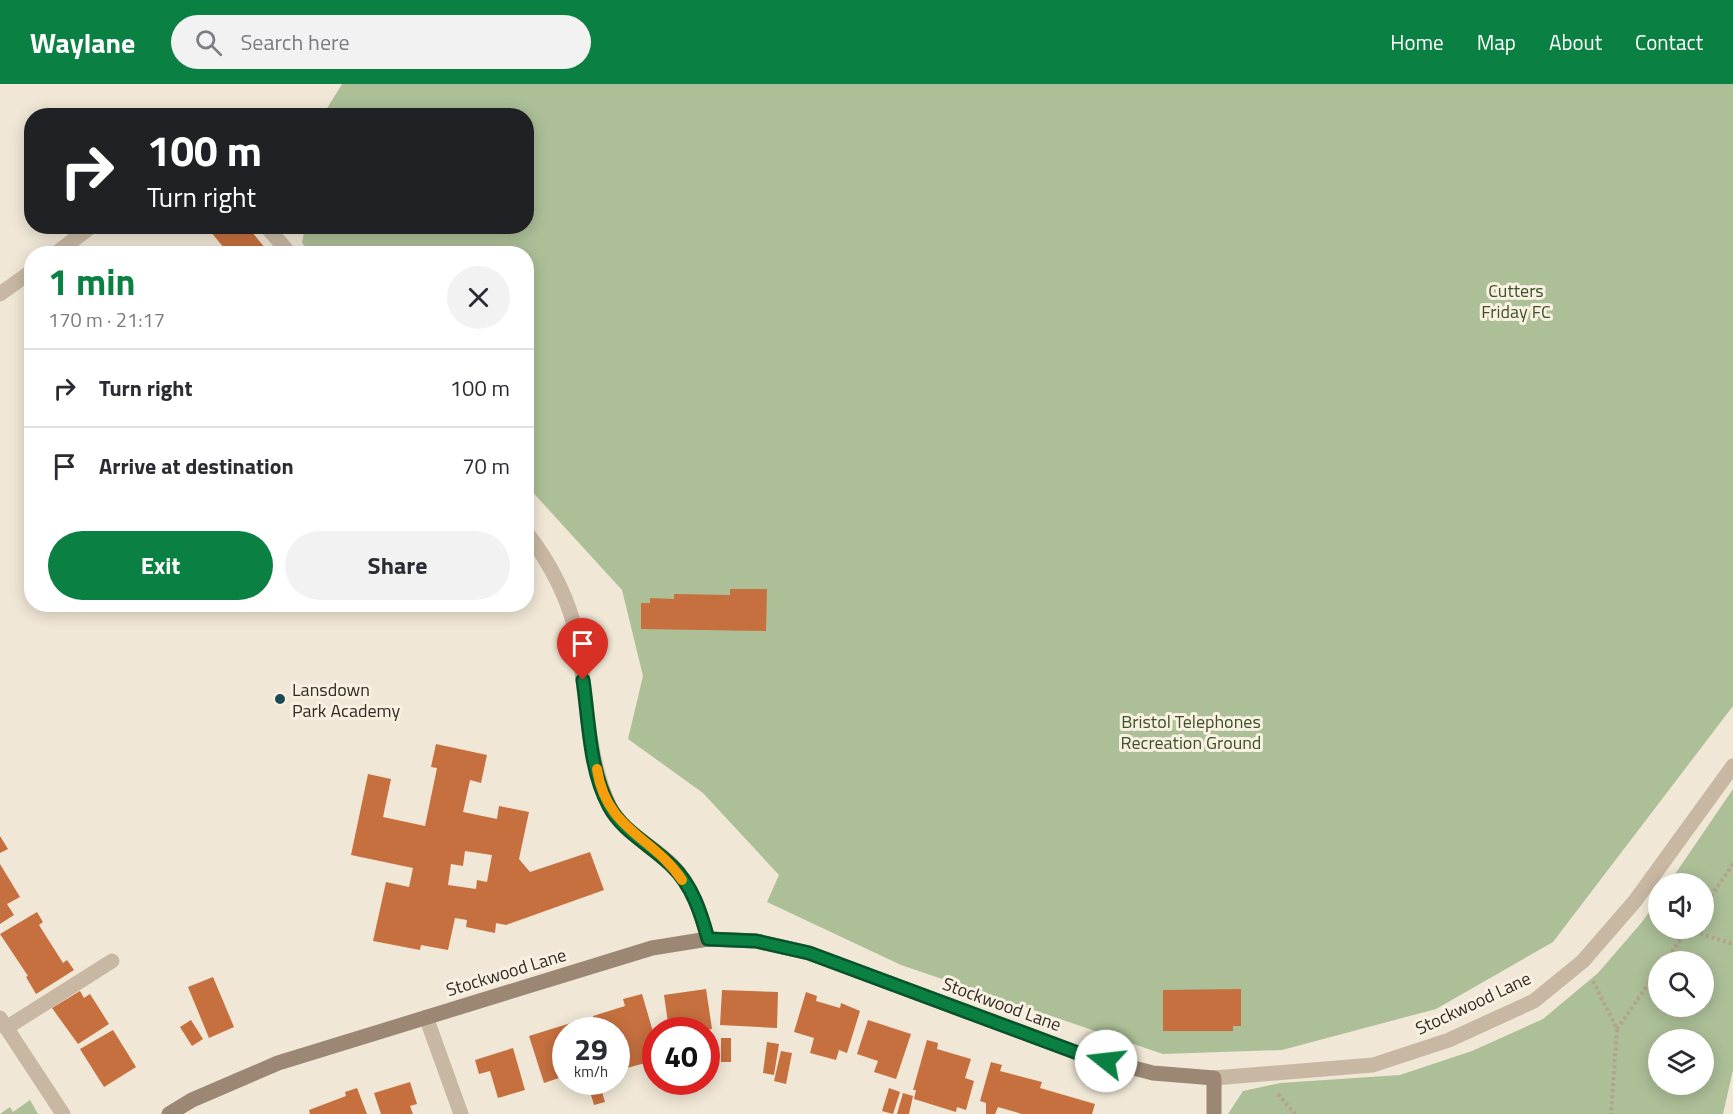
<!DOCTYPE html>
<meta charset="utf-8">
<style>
:root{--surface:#fff;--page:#f2f2f3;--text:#2b2b33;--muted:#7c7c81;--line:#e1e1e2;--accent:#0b8043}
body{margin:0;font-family:"Titillium Web",sans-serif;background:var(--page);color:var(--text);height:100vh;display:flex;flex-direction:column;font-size:22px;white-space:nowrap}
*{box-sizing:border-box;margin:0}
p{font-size:20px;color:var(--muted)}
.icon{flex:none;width:33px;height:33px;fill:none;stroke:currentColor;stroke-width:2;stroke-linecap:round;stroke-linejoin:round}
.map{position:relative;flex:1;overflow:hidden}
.side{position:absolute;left:24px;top:162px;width:510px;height:366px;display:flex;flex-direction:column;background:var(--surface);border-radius:24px;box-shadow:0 3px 15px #0003}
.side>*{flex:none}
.guide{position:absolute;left:24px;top:24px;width:510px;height:126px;border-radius:24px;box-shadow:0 3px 15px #0003;background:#202124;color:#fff;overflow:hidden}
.buttons{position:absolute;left:1648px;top:789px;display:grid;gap:12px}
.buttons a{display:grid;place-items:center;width:66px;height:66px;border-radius:50%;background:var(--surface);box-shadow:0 3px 15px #0003;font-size:30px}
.speed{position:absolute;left:552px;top:933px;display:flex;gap:12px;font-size:30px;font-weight:700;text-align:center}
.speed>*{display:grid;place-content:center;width:78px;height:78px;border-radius:50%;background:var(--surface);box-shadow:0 3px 15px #0003;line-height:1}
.speed small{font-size:15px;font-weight:400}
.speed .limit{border:9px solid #d22;background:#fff;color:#111}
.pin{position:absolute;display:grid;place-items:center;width:51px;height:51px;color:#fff;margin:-62px -26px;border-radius:50% 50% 50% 0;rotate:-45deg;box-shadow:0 0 6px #0007}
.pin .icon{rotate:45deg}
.me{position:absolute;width:66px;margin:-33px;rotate:286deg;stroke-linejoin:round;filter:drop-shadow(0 0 4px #0008)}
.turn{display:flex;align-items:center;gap:21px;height:126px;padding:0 24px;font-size:27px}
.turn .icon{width:78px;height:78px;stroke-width:2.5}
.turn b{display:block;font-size:42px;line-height:51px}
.round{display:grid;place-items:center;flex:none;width:63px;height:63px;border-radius:32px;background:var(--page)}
.head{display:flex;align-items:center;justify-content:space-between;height:102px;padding:0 24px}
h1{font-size:36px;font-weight:700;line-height:45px;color:var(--accent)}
.cta{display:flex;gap:12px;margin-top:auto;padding:12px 24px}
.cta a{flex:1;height:69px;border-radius:36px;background:var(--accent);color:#fff;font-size:24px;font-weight:700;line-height:69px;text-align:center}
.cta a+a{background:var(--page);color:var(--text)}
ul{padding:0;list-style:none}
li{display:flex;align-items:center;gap:18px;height:78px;padding:0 24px;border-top:2px solid var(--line)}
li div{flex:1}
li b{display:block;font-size:22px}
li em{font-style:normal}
header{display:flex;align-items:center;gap:36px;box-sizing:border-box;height:84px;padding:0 30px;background:var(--accent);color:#fff}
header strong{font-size:28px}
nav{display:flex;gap:33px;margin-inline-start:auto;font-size:21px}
.search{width:420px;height:54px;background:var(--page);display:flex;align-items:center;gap:15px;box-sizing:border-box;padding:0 21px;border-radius:33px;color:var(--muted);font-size:22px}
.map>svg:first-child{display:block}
.green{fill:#acbf97;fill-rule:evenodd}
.building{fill:#c6703f;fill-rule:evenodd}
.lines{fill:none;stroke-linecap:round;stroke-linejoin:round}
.path{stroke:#b4a28d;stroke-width:4;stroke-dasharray:3 3;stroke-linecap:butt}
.lane{stroke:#c8b8a3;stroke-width:15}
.street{stroke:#c8b8a3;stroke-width:15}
.secondary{stroke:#9b8774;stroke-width:15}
.route-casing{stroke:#07532c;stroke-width:15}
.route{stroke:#0b8043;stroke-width:10}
.slow{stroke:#f59e0b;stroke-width:10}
.poi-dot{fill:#1b4954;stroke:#f8f1e2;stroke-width:2}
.labels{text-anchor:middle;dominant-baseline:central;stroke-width:6;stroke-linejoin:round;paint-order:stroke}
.park-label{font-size:18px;fill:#3d5129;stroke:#f8f1e2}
.poi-label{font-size:18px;fill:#332b25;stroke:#f8f1e2;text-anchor:start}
.street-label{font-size:18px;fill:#332b25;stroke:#f8f1e2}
</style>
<header>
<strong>Waylane</strong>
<div class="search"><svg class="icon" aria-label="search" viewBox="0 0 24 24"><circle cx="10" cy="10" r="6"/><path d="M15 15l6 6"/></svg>Search here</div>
<nav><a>Home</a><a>Map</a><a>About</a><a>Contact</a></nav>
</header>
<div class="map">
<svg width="1733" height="1030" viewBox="0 0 1733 1030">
<rect width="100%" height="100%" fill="#f0e7d6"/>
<!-- green -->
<g class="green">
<polygon points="342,0 1733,0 1733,622 1553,858 1436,925 1282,966 1163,970 901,881 767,818 779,791 703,709 628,655 643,592 622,506 527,402 526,170 312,170 302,159 305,143 526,142 526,32 323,31"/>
<path d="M1733,705V986L1723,1030H1228L1243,1007L1280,999L1400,991L1472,967L1543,935L1598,889L1642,838L1659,814V844H1704V800L1669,799ZM1659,878H1704V922H1659ZM1659,956H1704V1000H1659Z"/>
<polygon points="30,1016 38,1030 0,1030 10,1023 13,1028"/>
</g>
<!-- building -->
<g class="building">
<polygon points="206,142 247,142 270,170 229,170"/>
<polygon points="730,505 767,505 766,547 641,545 641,519 650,519 650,514 674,515 674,510 730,511"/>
<path d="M436,660L487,671L481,699L470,696L463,728L497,735L499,722L529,728L519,775L530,788L590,768L604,806L506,841L496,839L495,849L466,843L467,836L455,834L448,866L421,861L420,866L373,857L386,798L409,803L413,784L351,771L368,690L391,695L383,733L425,742L437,684L431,683ZM465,767L492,771L487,798L477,796L476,805L448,801L451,780L463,782Z"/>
<polygon points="0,752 8,765 0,769"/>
<polygon points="0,780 20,813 7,820 14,831 0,840"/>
<polygon points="37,828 43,838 39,841 63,879 67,876 74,886 36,910 26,893 28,892 0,850"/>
<polygon points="213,893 234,943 209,954 188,903"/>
<polygon points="706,905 712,945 669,946 664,911"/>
<polygon points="1241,905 1241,942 1233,942 1233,947 1163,947 1163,906"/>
<polygon points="722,906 778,908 777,944 720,941"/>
<polygon points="80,907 84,914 90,910 109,940 78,960 52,924"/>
<polygon points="806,908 817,912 816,917 840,924 841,919 860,927 847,969 839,966 836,976 810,969 814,954 794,948"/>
<polygon points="642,910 656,958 656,976 627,984 625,973 616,976 616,946 597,946 593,932 625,922 623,915"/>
<polygon points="191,936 203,955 192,962 180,943"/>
<polygon points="868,936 911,950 896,995 874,988 878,977 857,970"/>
<polygon points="574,938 577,946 566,946 566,981 562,982 565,992 544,999 529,952"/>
<polygon points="113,946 136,983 104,1003 80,965"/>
<rect x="721" y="954" width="10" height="24"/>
<polygon points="927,956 938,959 937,965 971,975 965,994 974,997 966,1026 957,1023 956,1028 914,1015 916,1006 913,1006"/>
<polygon points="767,958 779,960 774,991 763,989"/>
<polygon points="513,964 525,1006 498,1014 490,987 479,990 475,976"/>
<polygon points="781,967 792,969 786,1000 774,997"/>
<polygon points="991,978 1002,981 1000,987 1042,998 1040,1004 1095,1020 1092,1030 1022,1030 998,1023 995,1030 986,1030 986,1019 980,1017"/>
<polygon points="410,998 417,1020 410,1022 413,1030 381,1030 374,1009"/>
<polygon points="587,998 599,998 605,1018 594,1021"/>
<polygon points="357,1004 367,1030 310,1030 309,1026 346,1012 345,1008"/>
<polygon points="889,1004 900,1008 893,1030 882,1027"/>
<polygon points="903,1009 913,1012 909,1030 897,1030"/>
</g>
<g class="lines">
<!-- path -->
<g class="path">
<polyline points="1704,822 1733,780"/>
<polyline points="1683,844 1733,860"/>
<polyline points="1665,878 1687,846"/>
<polyline points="1593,897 1617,945 1611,1030"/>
<polyline points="1617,945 1659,885"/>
<polyline points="1278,1010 1295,1030"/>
</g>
<!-- lane -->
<g class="lane">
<polyline points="266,142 290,170"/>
<polyline points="55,170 92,142"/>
<polyline points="0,210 32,187"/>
<path d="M526,448C550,478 570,517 577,554C587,609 586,668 608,719C620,748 653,761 673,782C692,802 701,829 708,855"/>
<polyline points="6,944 112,877"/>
</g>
<!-- street -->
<g class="street">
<polyline points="426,933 461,1030"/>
<polyline points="0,934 63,1030"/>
<polyline points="1214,994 1373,981 1449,956 1534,917 1583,877 1635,817 1733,682"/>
</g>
<!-- secondary -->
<polyline class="secondary" points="169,1030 192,1016 278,979 652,864 708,855 756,857 809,869 1083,971 1153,989 1214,994 1214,1030"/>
</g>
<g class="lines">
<defs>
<path id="route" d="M583,596C589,636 589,685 609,722C623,748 651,761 672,782C692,801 701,829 708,855L756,857L809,869L1083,971L1106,977"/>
</defs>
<!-- route casing -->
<use href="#route" class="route-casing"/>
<!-- route -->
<use href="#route" class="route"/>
<!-- slow -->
<path class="slow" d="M597,685C606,746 654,753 682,796"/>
</g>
<!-- markers -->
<circle class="poi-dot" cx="280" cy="615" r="6"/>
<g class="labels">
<!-- park labels -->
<g class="park-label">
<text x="1516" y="206">Cutters<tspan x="1516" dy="21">Friday FC</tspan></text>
<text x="1191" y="637">Bristol Telephones<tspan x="1191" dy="21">Recreation Ground</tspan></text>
</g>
<!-- poi labels -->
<g class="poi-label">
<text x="292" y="605">Lansdown<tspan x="292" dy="21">Park Academy</tspan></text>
</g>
<!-- street labels -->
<g class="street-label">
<text transform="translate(506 888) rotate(-17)">Stockwood Lane</text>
<text transform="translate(1473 919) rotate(-25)">Stockwood Lane</text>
<text transform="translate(1002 920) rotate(20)">Stockwood Lane</text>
</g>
</g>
</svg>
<div class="buttons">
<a><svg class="icon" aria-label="sound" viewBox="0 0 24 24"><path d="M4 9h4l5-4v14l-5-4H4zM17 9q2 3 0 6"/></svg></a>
<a><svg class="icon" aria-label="search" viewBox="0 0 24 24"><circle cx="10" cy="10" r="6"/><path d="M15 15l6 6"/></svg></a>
<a><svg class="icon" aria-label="layers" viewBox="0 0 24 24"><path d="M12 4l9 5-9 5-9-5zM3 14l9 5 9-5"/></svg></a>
</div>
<div class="speed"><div>29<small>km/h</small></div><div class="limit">40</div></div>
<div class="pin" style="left:583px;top:596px;background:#d93025"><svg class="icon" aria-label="arrive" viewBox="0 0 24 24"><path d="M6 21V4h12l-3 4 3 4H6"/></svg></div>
<svg class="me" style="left:1106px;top:977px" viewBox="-20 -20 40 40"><circle r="19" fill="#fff"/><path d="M0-13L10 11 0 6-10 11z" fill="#0b8043"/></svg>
<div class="guide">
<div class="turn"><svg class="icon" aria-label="right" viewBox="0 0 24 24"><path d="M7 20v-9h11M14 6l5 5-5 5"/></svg><div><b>100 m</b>Turn right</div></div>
</div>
<section class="side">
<div class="head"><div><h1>1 min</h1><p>170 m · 21:17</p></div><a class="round"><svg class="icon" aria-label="close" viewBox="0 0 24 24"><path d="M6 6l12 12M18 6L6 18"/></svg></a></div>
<ul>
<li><svg class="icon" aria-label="right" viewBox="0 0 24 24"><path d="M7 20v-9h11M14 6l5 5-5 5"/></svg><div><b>Turn right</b></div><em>100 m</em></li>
<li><svg class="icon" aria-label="arrive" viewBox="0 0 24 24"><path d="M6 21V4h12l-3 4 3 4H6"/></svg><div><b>Arrive at destination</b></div><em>70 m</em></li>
</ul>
<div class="cta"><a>Exit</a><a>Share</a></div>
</section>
</div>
